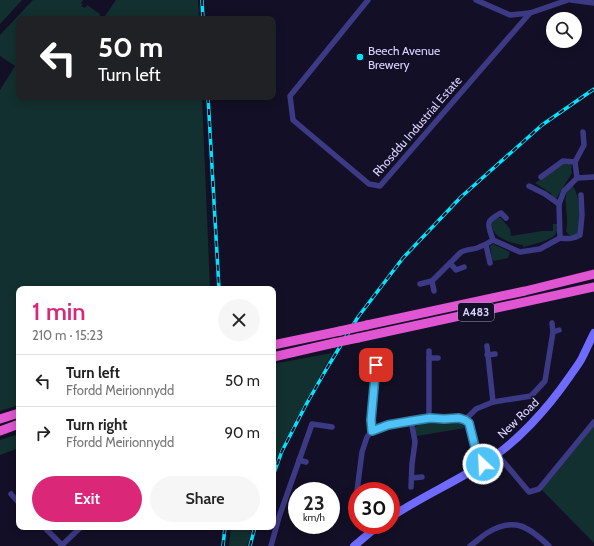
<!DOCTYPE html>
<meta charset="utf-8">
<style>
:root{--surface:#fff;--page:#f6f6f6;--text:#222;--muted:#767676;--line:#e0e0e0;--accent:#db2777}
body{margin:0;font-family:Cabin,sans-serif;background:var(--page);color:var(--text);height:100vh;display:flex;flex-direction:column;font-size:15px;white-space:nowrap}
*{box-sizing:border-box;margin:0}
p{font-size:13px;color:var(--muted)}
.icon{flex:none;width:22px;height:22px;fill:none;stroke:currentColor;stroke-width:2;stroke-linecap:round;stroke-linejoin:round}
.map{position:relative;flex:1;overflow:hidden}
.details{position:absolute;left:16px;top:286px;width:260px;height:244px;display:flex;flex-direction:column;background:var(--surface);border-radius:8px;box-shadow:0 2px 10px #0003}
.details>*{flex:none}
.guide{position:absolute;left:16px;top:16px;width:260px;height:84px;border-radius:8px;box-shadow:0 2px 10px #0003;background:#202124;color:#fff;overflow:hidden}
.controls{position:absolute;left:546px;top:12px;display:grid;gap:8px}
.controls a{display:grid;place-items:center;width:36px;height:36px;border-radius:50%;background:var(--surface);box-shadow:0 2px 10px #0003;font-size:20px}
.speed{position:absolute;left:288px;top:482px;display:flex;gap:8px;font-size:20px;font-weight:700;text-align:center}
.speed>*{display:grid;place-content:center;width:52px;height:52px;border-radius:50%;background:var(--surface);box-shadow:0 2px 10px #0003;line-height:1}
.speed small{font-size:10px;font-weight:400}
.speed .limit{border:6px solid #d22;background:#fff;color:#111}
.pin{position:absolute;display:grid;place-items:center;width:34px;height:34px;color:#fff;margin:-17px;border-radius:8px;box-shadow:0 2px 6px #0006}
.me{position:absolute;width:44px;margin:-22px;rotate:335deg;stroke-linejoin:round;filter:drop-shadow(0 0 3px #0008)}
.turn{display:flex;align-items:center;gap:14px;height:84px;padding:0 16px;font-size:18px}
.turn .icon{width:52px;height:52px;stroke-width:2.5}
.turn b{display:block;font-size:28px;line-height:34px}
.round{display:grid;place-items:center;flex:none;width:42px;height:42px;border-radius:21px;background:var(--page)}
.overview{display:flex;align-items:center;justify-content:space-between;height:68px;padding:0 16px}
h1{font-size:24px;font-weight:600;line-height:30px;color:var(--accent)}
.primary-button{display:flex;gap:8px;margin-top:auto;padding:8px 16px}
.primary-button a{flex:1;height:46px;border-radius:24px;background:var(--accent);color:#fff;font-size:16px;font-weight:600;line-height:46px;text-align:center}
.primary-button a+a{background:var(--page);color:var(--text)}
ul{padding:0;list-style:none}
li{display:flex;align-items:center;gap:12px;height:52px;padding:0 16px;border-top:1px solid var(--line)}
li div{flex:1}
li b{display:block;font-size:15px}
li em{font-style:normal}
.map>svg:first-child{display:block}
.green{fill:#12302f}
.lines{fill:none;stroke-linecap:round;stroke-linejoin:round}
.minor{stroke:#3d3a85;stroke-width:5.5}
.secondary{stroke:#6f6bff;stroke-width:8}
.trunk{stroke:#e055d1;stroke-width:9}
.rail-casing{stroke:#00e5ff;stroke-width:3.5}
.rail{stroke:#130f26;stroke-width:2;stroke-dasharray:6;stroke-linecap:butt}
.trunk-bridge{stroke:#e055d1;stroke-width:9}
.route-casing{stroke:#337fa1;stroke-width:10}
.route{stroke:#4fc3f7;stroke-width:7}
.poi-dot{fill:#00e5ff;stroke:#130f26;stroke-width:1.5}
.labels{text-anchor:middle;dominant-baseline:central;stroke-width:3;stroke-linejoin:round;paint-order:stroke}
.shield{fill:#130f26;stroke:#9e99be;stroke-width:1}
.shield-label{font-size:11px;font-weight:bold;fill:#d9d4ff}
.poi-label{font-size:12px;fill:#d9d4ff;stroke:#130f26;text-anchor:start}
.street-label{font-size:12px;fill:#d9d4ff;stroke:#130f26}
</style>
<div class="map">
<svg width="594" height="546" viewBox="0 0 594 546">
<rect width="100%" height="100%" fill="#130f26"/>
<!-- green -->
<g class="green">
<polygon points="0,0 22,0 0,24"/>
<polygon points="33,0 83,0 81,3 83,4 81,6 85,8 87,5 100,14 100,17 103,19 19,19 19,97 202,97 210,289 19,289 19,405 0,411 0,90 15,66 0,56 0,35"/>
<polygon points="116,0 198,0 199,19 103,19"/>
<polygon points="565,162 570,164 572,166 571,168 572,173 556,199 551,195 552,194 535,183"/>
<path d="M573,186C582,200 579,217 578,233L571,237V235H569L566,231C570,219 562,199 568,190C569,188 571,187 573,186Z"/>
<path d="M498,218H501L510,229L511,236L542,231H553V224H558C558,228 557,233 554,236C548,241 531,245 523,247V245C515,244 497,239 494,231H493C491,224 491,221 498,218Z"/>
<polygon points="493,244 510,252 508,258 494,261 492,259 490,246"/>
<polygon points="332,353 280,449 273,468 273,364"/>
<path d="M428,423L440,424L459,423L463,425L465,428L417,436L414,430C416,424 422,424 428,423Z"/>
<polygon points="594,423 594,543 541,489"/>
<polygon points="19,434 19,448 0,455 0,440"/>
<polygon points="231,527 252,527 247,546 229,546"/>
</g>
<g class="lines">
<!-- minor -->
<g class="minor">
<polyline points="368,0 290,96 293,120 369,184 380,186 530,13"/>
<polyline points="476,0 510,15 530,13 568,0"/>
<polyline points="571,0 594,3"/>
<polyline points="541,177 563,161 575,162"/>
<polyline points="577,178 575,162 584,145 583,132"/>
<polyline points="529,186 545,194 559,204"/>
<path d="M560,238C568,239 573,239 580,235L582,215L581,195"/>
<path d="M493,240C488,224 484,222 501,213L506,218"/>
<polyline points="486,245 490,263"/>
<polyline points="450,263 456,270 464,267"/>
<polyline points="420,284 432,281"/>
<path d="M434,291L432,281L460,253C465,249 471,250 477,248C483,246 487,244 493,240L520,252L540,249L560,238L559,204L564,191L577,178L594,177"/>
<polyline points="553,332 559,330"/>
<polyline points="487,346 493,402"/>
<polyline points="429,351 429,419"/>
<polyline points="487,355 495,354"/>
<polyline points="429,358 438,358"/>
<polyline points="411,421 414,436 415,442 412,464 411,487"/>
<polyline points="372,431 371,420 376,365"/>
<polyline points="497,454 529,492 539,489 594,422"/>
<polyline points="299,460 306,462"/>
<polyline points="483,464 475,447 469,423 465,420 476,409 493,402 531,396 545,381 553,332 552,323"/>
<polyline points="412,478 422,477"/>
<polyline points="357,491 362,452 367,437 372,431 388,425 429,419 444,419 459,418 465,420"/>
<polyline points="357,493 357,511"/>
<polyline points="11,494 19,503"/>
<polyline points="44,527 62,545"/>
<polyline points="61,546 81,527"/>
<polyline points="271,546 279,517 312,424 332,427"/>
<path d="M470,546C476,542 481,537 487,533C514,516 529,527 549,546"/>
</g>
<!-- secondary -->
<g class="secondary">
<path d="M391,517C421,497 453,483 483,464C517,443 548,408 570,376C574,370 579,364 582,358C586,350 590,341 594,333"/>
<polyline points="354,546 379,525"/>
</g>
<!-- trunk -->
<g class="trunk">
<polyline points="367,325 525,291 594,274"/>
<polyline points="358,338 594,287"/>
<polyline points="273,345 340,331"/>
<polyline points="273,357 334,343"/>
<polyline points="0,419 19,413"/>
<polyline points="0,431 19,424"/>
</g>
<defs>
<g id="rail">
<polyline points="202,0 203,19"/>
<polyline points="208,97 219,289"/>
<polyline points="273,476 282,451 307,403 327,368 358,317 403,258 461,197 542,125 594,89"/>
<polyline points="223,546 225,527"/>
<polyline points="250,546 255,527"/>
</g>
</defs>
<!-- rail casing -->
<use href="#rail" class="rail-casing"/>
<!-- rail -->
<use href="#rail" class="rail"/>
<!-- trunk-bridge -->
<g class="trunk-bridge">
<polyline points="340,331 367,325"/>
<polyline points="334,343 358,338"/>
</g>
</g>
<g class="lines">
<defs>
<polyline id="route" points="376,365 371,420 372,431 388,425 411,421 430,418 444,419 459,418 465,420 469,423 475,447 483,464"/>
</defs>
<!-- route casing -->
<use href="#route" class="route-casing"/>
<!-- route -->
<use href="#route" class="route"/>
</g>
<!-- markers -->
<circle class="poi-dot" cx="360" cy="57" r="4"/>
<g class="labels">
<!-- shield labels -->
<rect class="shield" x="458" y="303" width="36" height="18" rx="3"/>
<g class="shield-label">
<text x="476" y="312">A483</text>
</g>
<!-- poi labels -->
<g class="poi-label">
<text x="368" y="50">Beech Avenue<tspan x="368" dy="14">Brewery</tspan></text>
</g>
<!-- street labels -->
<g class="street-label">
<text transform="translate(417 126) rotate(-49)">Rhosddu Industrial Estate</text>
<text transform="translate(518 418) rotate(-44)">New Road</text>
</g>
</g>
</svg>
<div class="controls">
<a><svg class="icon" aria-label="search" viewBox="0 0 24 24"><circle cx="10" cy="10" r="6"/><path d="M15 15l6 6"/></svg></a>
</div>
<div class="speed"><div>23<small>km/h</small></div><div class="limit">30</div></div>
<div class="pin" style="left:376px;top:365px;background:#d93025"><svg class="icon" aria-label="arrive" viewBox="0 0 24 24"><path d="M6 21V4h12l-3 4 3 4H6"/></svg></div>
<svg class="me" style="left:483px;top:464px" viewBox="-20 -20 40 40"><circle r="17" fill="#4fc3f7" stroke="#fff" stroke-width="3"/><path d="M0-11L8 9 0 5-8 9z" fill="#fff"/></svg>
<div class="guide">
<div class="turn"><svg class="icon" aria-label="left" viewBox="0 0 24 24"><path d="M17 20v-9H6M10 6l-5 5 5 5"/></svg><div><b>50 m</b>Turn left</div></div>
</div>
<section class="details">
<div class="overview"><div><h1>1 min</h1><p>210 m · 15:23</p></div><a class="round"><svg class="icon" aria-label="close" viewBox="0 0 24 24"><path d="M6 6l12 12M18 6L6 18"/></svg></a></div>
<ul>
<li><svg class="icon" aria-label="left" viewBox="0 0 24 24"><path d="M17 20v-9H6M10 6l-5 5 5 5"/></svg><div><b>Turn left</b><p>Ffordd Meirionnydd</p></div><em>50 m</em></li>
<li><svg class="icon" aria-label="right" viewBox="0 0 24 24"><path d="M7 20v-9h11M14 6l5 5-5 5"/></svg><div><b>Turn right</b><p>Ffordd Meirionnydd</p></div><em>90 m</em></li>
</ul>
<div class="primary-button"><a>Exit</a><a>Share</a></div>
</section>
</div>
